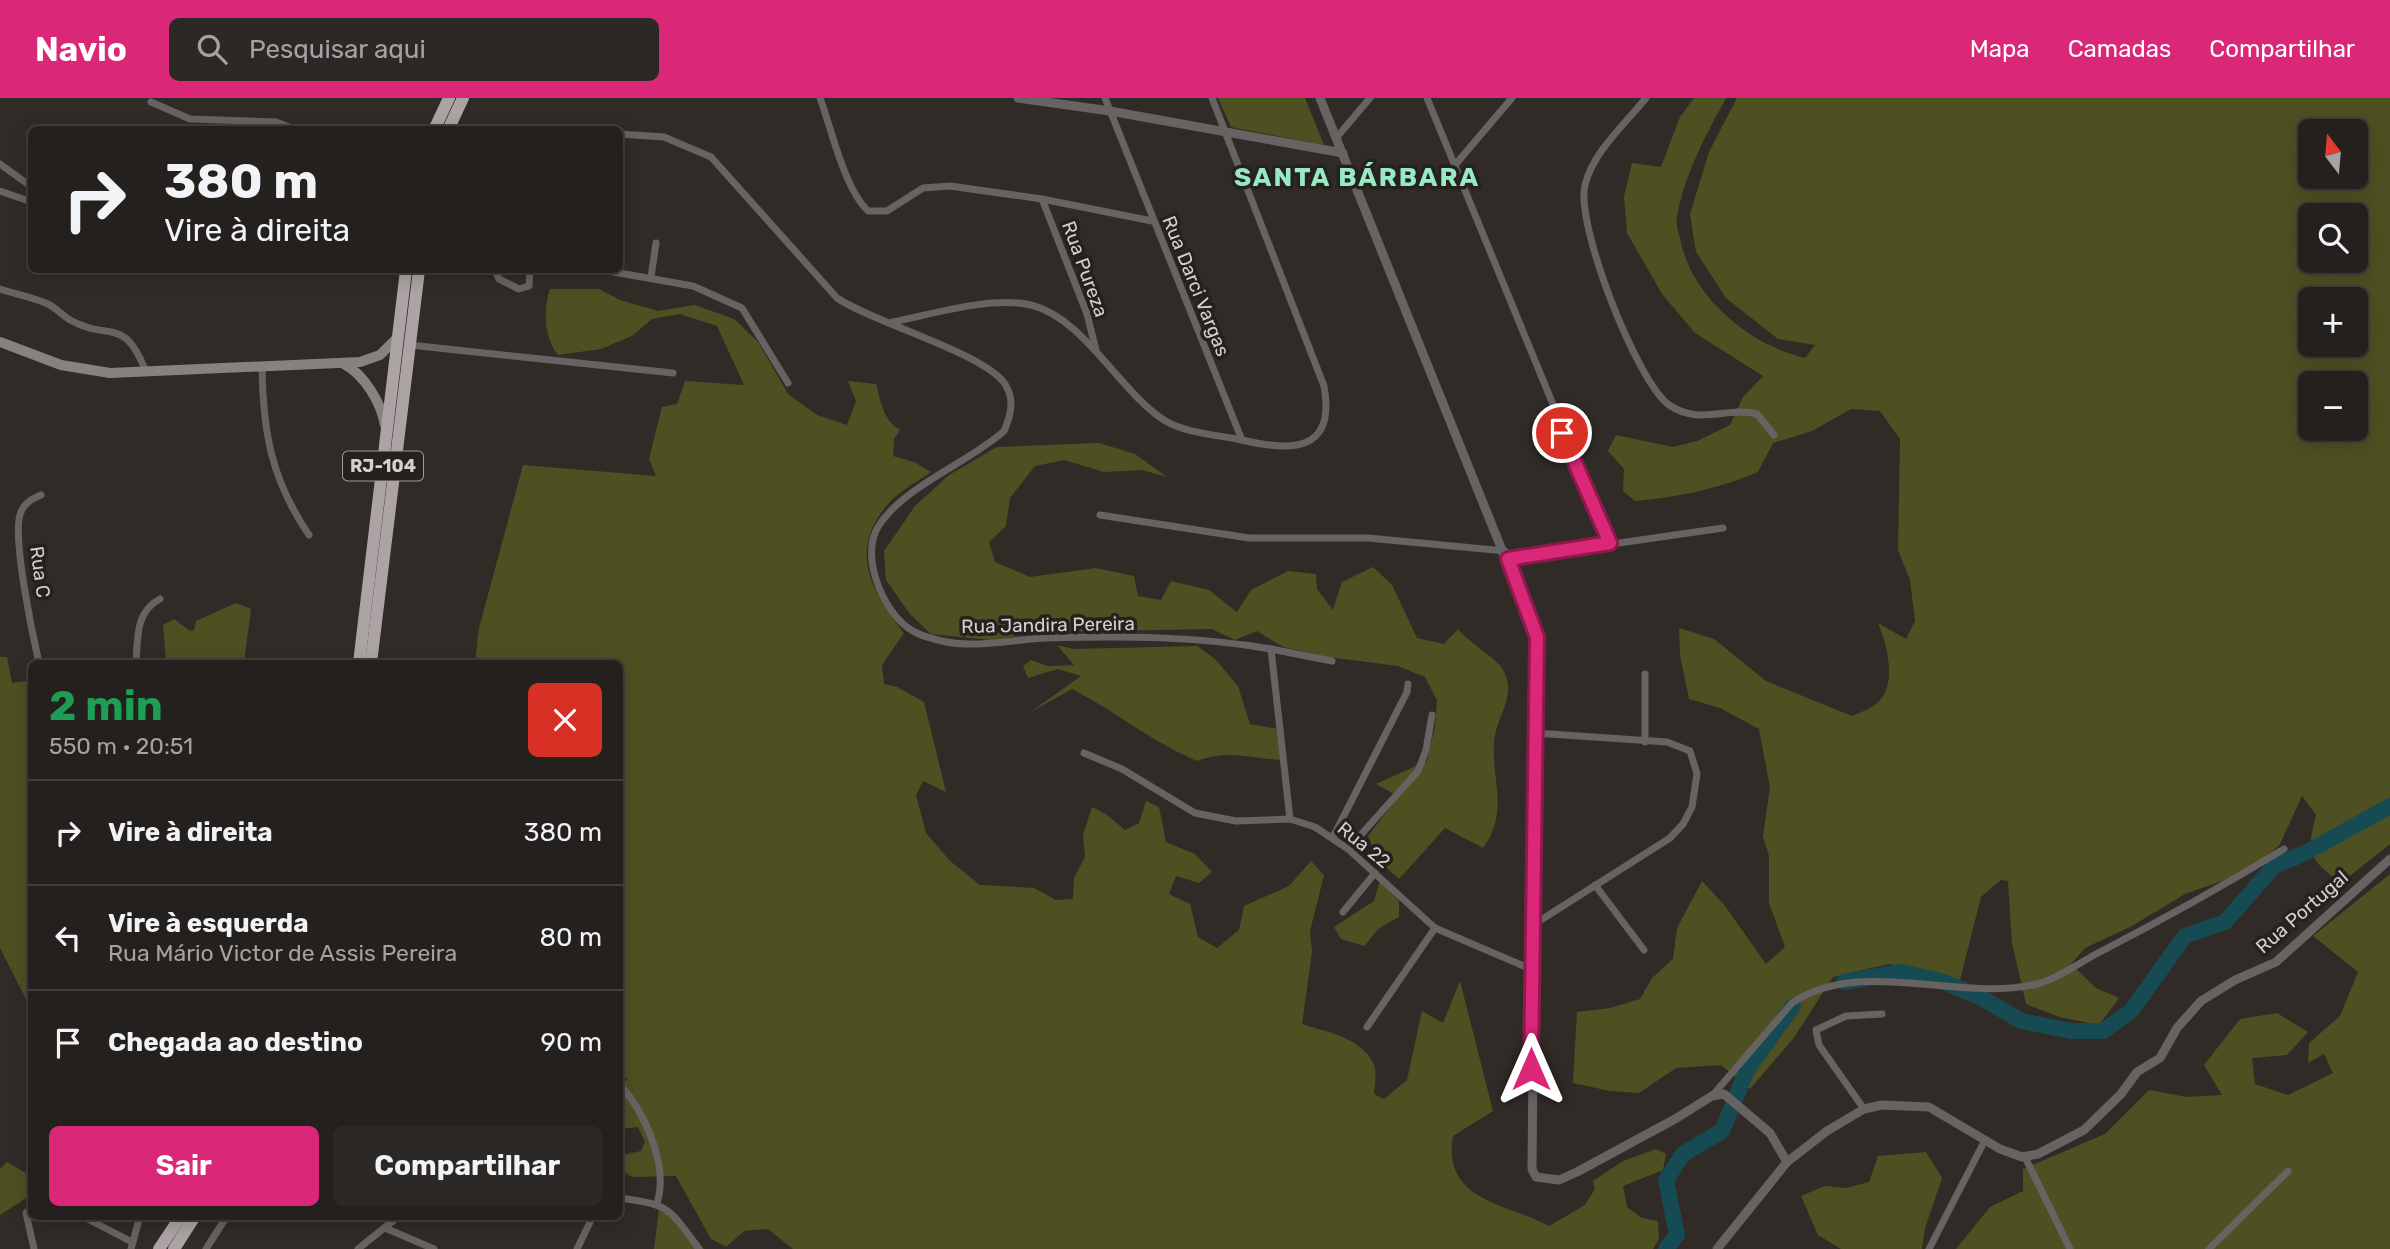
<!DOCTYPE html>
<html lang="pt">
<meta charset="utf-8">
<style>
:root{--surface:#24201d;--page:#2c2826;--text:#f1f3f6;--muted:#a3a3a4;--line:#413e3b;--accent:#db2777}
body{margin:0;font-family:Rubik,sans-serif;background:var(--page);color:var(--text);height:100vh;display:flex;flex-direction:column;font-size:26px;white-space:nowrap}
*{box-sizing:border-box;margin:0}
p{font-size:23px;color:var(--muted)}
.icon{flex:none;width:38px;height:38px;fill:none;stroke:currentColor;stroke-width:2;stroke-linecap:round;stroke-linejoin:round}
.map{position:relative;flex:1;overflow:hidden}
.details{position:absolute;left:28px;top:562px;width:595px;height:560px;display:flex;flex-direction:column;background:var(--surface);border-radius:10px;box-shadow:0 4px 18px #0003,0 0 0 2px var(--line)}
.details>*{flex:none}
.top-card{position:absolute;left:28px;top:28px;width:595px;height:147px;border-radius:10px;box-shadow:0 4px 18px #0003,0 0 0 2px var(--line);background:#24201d;color:var(--text);overflow:hidden}
.needle{width:46px;rotate:344deg}
.fabs{position:absolute;left:2298px;top:21px;display:grid;gap:14px}
.fabs a{display:grid;place-items:center;width:70px;height:70px;border-radius:10px;background:var(--surface);box-shadow:0 4px 18px #0003,0 0 0 2px var(--line);font-size:35px}
.pin{position:absolute;display:grid;place-items:center;width:60px;height:60px;color:#fff;margin:-30px;border:4px solid #fff;border-radius:50%;box-shadow:0 2px 7px #0007}
.me{position:absolute;width:77px;margin:-38px;rotate:0deg;stroke-linejoin:round;filter:drop-shadow(0 0 5px #0008)}
.turn{display:flex;align-items:center;gap:24px;height:147px;padding:0 21px;font-size:32px}
.turn .icon{width:91px;height:91px;stroke-width:2.5}
.turn b{display:block;font-size:49px;line-height:60px}
.round{display:grid;place-items:center;flex:none;width:74px;height:74px;border-radius:10px;background:var(--page)}
.summary{display:flex;align-items:center;justify-content:space-between;height:119px;padding:0 21px}
h1{font-size:42px;font-weight:700;line-height:52px;color:#1e9e55}
.cta{display:flex;gap:14px;margin-top:auto;padding:14px 21px}
.cta a{flex:1;height:80px;border-radius:10px;background:var(--accent);color:#fff;font-size:28px;font-weight:700;line-height:80px;text-align:center}
.cta a+a{background:var(--page);color:var(--text)}
ul{padding:0;list-style:none}
li{display:flex;align-items:center;gap:21px;height:105px;padding:0 21px;border-top:2px solid var(--line)}
li div{flex:1}
li b{display:block;font-size:26px}
li em{font-style:normal}
header{display:flex;align-items:center;gap:42px;box-sizing:border-box;height:98px;padding:0 35px;background:var(--accent);color:#fff}
header strong{font-size:33px}
nav{display:flex;gap:38px;margin-inline-start:auto;font-size:24px}
.search{width:490px;height:63px;background:var(--page);display:flex;align-items:center;gap:18px;box-sizing:border-box;padding:0 24px;border-radius:10px;color:var(--muted);font-size:26px}
.map>svg:first-child{display:block}
.green{fill:#4e5022;fill-rule:evenodd}
.lines{fill:none;stroke-linecap:round;stroke-linejoin:round}
.river{stroke:#174b54;stroke-width:16}
.minor{stroke:#676363;stroke-width:7}
.tertiary{stroke:#676363;stroke-width:9}
.secondary{stroke:#878281;stroke-width:10}
.trunk{stroke:#aca4a4;stroke-width:12}
.route-casing{stroke:#8e194d;stroke-width:18}
.route{stroke:#db2777;stroke-width:12}
.labels{text-anchor:middle;dominant-baseline:central;stroke-width:7;stroke-linejoin:round;paint-order:stroke}
.shield{fill:#26211e;stroke:#a09c99;stroke-width:2}
.shield-label{font-size:18px;font-weight:bold;fill:#d4d0ce}
.street-label{font-size:19px;fill:#d4d0ce;stroke:#26211e}
.district-label{font-size:26px;font-weight:bold;letter-spacing:2px;fill:#97ebc2;stroke:#26211e}
</style>
<header>
<strong>Navio</strong>
<div class="search"><svg class="icon" aria-label="search" viewBox="0 0 24 24"><circle cx="10" cy="10" r="6"/><path d="M15 15l6 6"/></svg>Pesquisar aqui</div>
<nav><a>Mapa</a><a>Camadas</a><a>Compartilhar</a></nav>
</header>
<div class="map">
<svg width="2390" height="1151" viewBox="0 0 2390 1151">
<rect width="100%" height="100%" fill="#302b27"/>
<!-- green -->
<g class="green">
<polygon points="1218,0 1305,0 1324,47 1231,29"/>
<path d="M1694,0H1726C1706,37 1684,77 1677,119C1675,127 1680,137 1681,145C1694,201 1750,247 1805,260L1815,247L1778,241L1726,200L1696,154L1690,116L1709,54L1737,0H2390V746L2341,785C2309,761 2306,756 2316,717L2302,698L2280,746L2268,758L2233,779L2185,796L2132,828L2085,850L2071,866L2096,890L2119,900L2099,927L2059,919L2026,906L2012,845L2008,783L2001,782L1981,799L1960,882L1889,866L1833,879L1793,941L1750,991L1721,967L1676,970L1639,995L1610,993L1573,985L1577,914L1610,910L1640,901L1652,880L1673,861L1677,830L1702,783L1725,808L1766,866L1785,849L1769,805V758L1763,738L1770,689L1759,631L1720,610L1689,601L1680,557L1679,530L1714,541L1766,583L1852,618C1860,614 1871,611 1877,605C1898,588 1887,546 1878,525L1906,541L1915,523L1910,482L1898,452L1900,341L1880,313L1851,311L1812,333L1773,345L1758,374C1717,391 1680,399 1635,403L1623,393L1624,371L1608,353L1616,337L1673,349L1697,343L1730,327L1743,299L1763,278L1695,235L1662,196L1627,135L1624,99L1632,65L1661,69L1680,19ZM2310,33H2356V79H2310ZM2310,117H2356V163H2310ZM2310,201H2356V247H2310ZM2310,285H2356V331H2310Z"/>
<path d="M550,191H599L620,202L658,213L695,207L734,221L758,244L788,296L817,317L847,327L856,303L848,283L876,286C881,304 883,322 900,332L894,341L893,358L914,364L931,374C917,384 899,393 888,406C848,452 871,494 904,535L882,567L884,586L897,589L924,604L946,694L923,683L916,697L926,735L950,763L980,787L1034,790L1056,802L1073,801L1074,780L1085,759L1083,737L1092,709L1106,716L1125,732L1139,725L1146,703L1159,709L1166,744L1195,756L1212,774L1199,785L1176,778L1169,796L1190,806L1198,839L1217,850L1239,832L1244,808L1289,788L1311,763L1324,777L1310,833L1312,854L1302,926C1327,934 1363,940 1374,967C1377,975 1375,987 1374,996L1384,1001L1407,982L1422,913L1443,925L1460,883L1493,1013L1453,1038C1442,1103 1506,1105 1549,1128L1585,1107L1595,1091L1593,1083L1623,1063L1656,1051L1666,1056L1663,1072L1623,1088L1627,1109L1642,1120L1658,1123L1659,1141L1653,1151H793L768,1131L744,1133L726,1149L711,1141L676,1078L632,1079L620,1071L622,1057L641,1053L645,1044L638,1029L620,1031V987L628,981L620,977V565H475L479,530L523,367L656,378L649,361L662,309L677,306L685,283L744,287L717,228L680,216L652,221L632,238L601,251L558,257C544,240 543,211 550,191Z"/>
<path d="M1099,345L1135,356L1167,379L1142,372L1104,374L1064,362L1035,368L1010,400L1006,428L989,444L995,464L1030,479L1096,470L1134,478L1138,498L1161,502L1171,483L1209,492L1237,514L1251,492L1288,473L1316,476L1317,491L1333,512L1342,484L1373,469L1392,487L1417,540L1444,546L1458,531C1469,545 1496,560 1502,570C1519,598 1495,618 1494,646C1492,684 1509,715 1483,750L1445,730L1399,781L1377,761L1368,738L1392,707L1394,696L1376,686L1427,663L1435,628L1437,602L1425,579L1398,568L1328,559L1283,549L1257,533L1235,542L1212,531L1047,534L990,542L931,536L910,516L886,482L884,453L915,408L949,377L997,349Z"/>
<polygon points="236,505 251,511 244,565 166,565 163,527 174,521 190,533 194,532 196,523"/>
<path d="M1057,547L1074,551L1197,548L1215,561L1238,588L1250,626L1278,631L1280,662C1250,660 1226,651 1197,663C1152,644 1115,613 1072,591L1029,615L1081,578L1058,571L1028,580L1023,568L1031,562L1048,568L1074,567Z"/>
<polygon points="0,559 7,559 12,585 31,582 32,645 26,646 26,710 32,731 31,911 0,850"/>
<polygon points="2390,776 2390,1151 1956,1151 1990,1109 2023,1093 2023,1071 2105,1036 2149,992 2187,999 2222,997 2204,967 2240,921 2277,915 2308,934 2287,957 2252,960 2255,986 2288,997 2333,975 2324,956 2308,965 2309,945 2340,918 2358,874 2313,838"/>
<polygon points="1380,782 1399,803 1399,819 1379,830 1364,848 1341,841 1334,829 1374,803"/>
<polygon points="1926,1054 1942,1080 1925,1130 1922,1151 1841,1151 1818,1137 1801,1098 1825,1088 1846,1090 1869,1084 1878,1058"/>
<polygon points="7,1064 31,1078 31,1097 0,1117 0,1071"/>
<polygon points="659,1111 689,1132 704,1151 654,1151"/>
</g>
<g class="lines">
<!-- river -->
<g class="river">
<polyline points="1844,884 1902,874 1941,883 1980,899 2021,923 2071,933 2103,933 2131,913 2185,838 2225,824 2274,768 2305,755 2390,708"/>
<polyline points="1666,1151 1677,1137 1666,1082 1683,1056 1722,1033 1747,972 1793,908"/>
</g>
<!-- minor -->
<g class="minor">
<path d="M820,0C832,32 844,90 868,113H887L923,90L950,88L1042,101L1152,123"/>
<path d="M1105,0L1242,342C1292,354 1336,354 1324,288L1212,0"/>
<polyline points="1427,0 1610,445"/>
<path d="M1646,0C1625,26 1593,54 1585,87C1575,126 1637,284 1669,307C1700,328 1727,308 1757,316L1774,337"/>
<polyline points="151,4 190,21 276,24 297,32"/>
<path d="M620,36L664,39L711,59L837,200C874,225 984,255 1005,286C1015,302 1011,317 1004,333C970,364 902,389 878,429C860,458 883,512 907,529C917,537 930,540 942,543C976,551 1013,541 1048,540C1122,538 1197,538 1271,551L1290,721"/>
<polyline points="1337,39 1370,0"/>
<polyline points="0,66 32,89"/>
<polyline points="1455,67 1512,0"/>
<polyline points="0,93 32,104"/>
<polyline points="1042,101 1087,216 1096,252"/>
<polyline points="495,172 499,181 519,191 529,188 530,172"/>
<polyline points="602,172 693,188 742,210 788,285"/>
<polyline points="651,179 656,145"/>
<path d="M0,191C15,196 33,199 48,206C56,210 62,217 70,222C110,244 124,217 146,274"/>
<path d="M893,224C932,216 992,198 1031,207C1084,220 1119,293 1164,322C1184,335 1219,337 1242,342"/>
<polyline points="410,247 673,275"/>
<path d="M262,268C263,334 271,381 309,437"/>
<polyline points="1100,417 1249,440 1368,440 1505,453"/>
<polyline points="1508,461 1723,430"/>
<polyline points="1271,551 1332,563"/>
<path d="M39,565C33,539 11,435 21,414C25,404 33,401 41,397"/>
<path d="M136,565C138,540 135,514 160,501"/>
<polyline points="1645,644 1645,576"/>
<polyline points="1084,655 1122,671 1195,715 1236,723 1290,721 1315,729 1348,751 1435,830 1533,872"/>
<polyline points="1333,739 1407,594 1408,586"/>
<polyline points="1348,751 1418,673 1426,652 1432,617"/>
<polyline points="1595,787 1644,852"/>
<polyline points="1343,814 1375,775"/>
<polyline points="1533,827 1670,740 1683,726 1692,709 1697,676 1690,653 1667,644 1535,635"/>
<polyline points="1367,929 1435,830"/>
<path d="M620,987C645,1014 669,1069 657,1105"/>
<path d="M1712,998L1792,905C1863,858 1958,905 2037,886C2057,881 2079,865 2098,855C2162,822 2223,788 2284,751"/>
<polyline points="1864,1011 1819,947 1816,932 1846,918 1882,916"/>
<polyline points="2025,1059 2070,1151"/>
<path d="M620,1100C671,1107 669,1110 699,1151"/>
<polyline points="32,1110 26,1115 34,1151"/>
<polyline points="82,1118 132,1144"/>
<polyline points="385,1130 434,1151"/>
<polyline points="131,1151 140,1118"/>
<polyline points="206,1151 227,1118"/>
<polyline points="358,1151 399,1118"/>
<polyline points="577,1151 593,1118"/>
<polyline points="1929,1151 1985,1042"/>
<polyline points="2209,1151 2288,1073"/>
</g>
<!-- tertiary -->
<g class="tertiary">
<polyline points="1018,0 1110,13 1343,55"/>
<polyline points="1320,0 1537,539 1532,1071 1536,1079 1559,1082 1577,1074 1675,1021 1712,998 1724,996 1770,1035 1787,1064"/>
<polyline points="1717,1151 1787,1064 1827,1033 1864,1011 1882,1007 1929,1009 2000,1051 2022,1059 2038,1056 2084,1032 2121,996 2137,974 2160,960 2177,930 2201,903 2235,882 2276,864 2390,761"/>
</g>
<!-- secondary -->
<g class="secondary">
<polyline points="0,244 61,267 110,275 360,264 380,257 397,240"/>
<path d="M344,266C365,277 381,305 385,327"/>
</g>
<!-- trunk -->
<g class="trunk">
<polyline points="434,32 449,0"/>
<polyline points="448,32 463,0"/>
<polyline points="359,565 406,172"/>
<polyline points="371,565 419,172"/>
<polyline points="159,1151 181,1118"/>
<polyline points="174,1151 195,1118"/>
</g>
</g>
<g class="lines">
<defs>
<polyline id="route" points="1531,971 1537,539 1508,461 1610,445 1562,335"/>
</defs>
<!-- route casing -->
<use href="#route" class="route-casing"/>
<!-- route -->
<use href="#route" class="route"/>
</g>
<g class="labels">
<!-- shield labels -->
<rect class="shield" x="343" y="353.5" width="80" height="29" rx="5"/>
<g class="shield-label">
<text x="383" y="368">RJ-104</text>
</g>
<!-- street labels -->
<g class="street-label">
<text transform="translate(1085 171) rotate(70)">Rua Pureza</text>
<text transform="translate(1196 188) rotate(68)">Rua Darci Vargas</text>
<text transform="translate(40 474) rotate(82)">Rua C</text>
<text transform="translate(1048 527) rotate(-1)">Rua Jandira Pereira</text>
<text transform="translate(1364 747) rotate(39)">Rua 22</text>
<text transform="translate(2302 814) rotate(-41)">Rua Portugal</text>
</g>
<!-- district labels -->
<g class="district-label">
<text x="1357" y="79">SANTA BÁRBARA</text>
</g>
</g>
</svg>
<div class="fabs">
<a><svg class="needle" viewBox="-14 -14 28 28"><path d="M0-13l5 13h-10z" fill="#e53935"/><path d="M0 13l5-13h-10z" fill="#a3a3a4"/></svg></a>
<a><svg class="icon" aria-label="search" viewBox="0 0 24 24"><circle cx="10" cy="10" r="6"/><path d="M15 15l6 6"/></svg></a>
<a>+</a>
<a>−</a>
</div>
<div class="pin" style="left:1562px;top:335px;background:#d93025"><svg class="icon" aria-label="arrive" viewBox="0 0 24 24"><path d="M6 21V4h12l-3 4 3 4H6"/></svg></div>
<svg class="me" style="left:1531px;top:971px" viewBox="-20 -20 40 40"><path d="M0-17L14 15 0 8-14 15z" fill="#db2777" stroke="#fff" stroke-width="4"/></svg>
<div class="top-card">
<div class="turn"><svg class="icon" aria-label="right" viewBox="0 0 24 24"><path d="M7 20v-9h11M14 6l5 5-5 5"/></svg><div><b>380 m</b>Vire à direita</div></div>
</div>
<section class="details">
<div class="summary"><div><h1>2 min</h1><p>550 m · 20:51</p></div><a class="round" style="background:#d93025;color:#fff"><svg class="icon" aria-label="close" viewBox="0 0 24 24"><path d="M6 6l12 12M18 6L6 18"/></svg></a></div>
<ul>
<li><svg class="icon" aria-label="right" viewBox="0 0 24 24"><path d="M7 20v-9h11M14 6l5 5-5 5"/></svg><div><b>Vire à direita</b></div><em>380 m</em></li>
<li><svg class="icon" aria-label="left" viewBox="0 0 24 24"><path d="M17 20v-9H6M10 6l-5 5 5 5"/></svg><div><b>Vire à esquerda</b><p>Rua Mário Victor de Assis Pereira</p></div><em>80 m</em></li>
<li><svg class="icon" aria-label="arrive" viewBox="0 0 24 24"><path d="M6 21V4h12l-3 4 3 4H6"/></svg><div><b>Chegada ao destino</b></div><em>90 m</em></li>
</ul>
<div class="cta"><a>Sair</a><a>Compartilhar</a></div>
</section>
</div>
